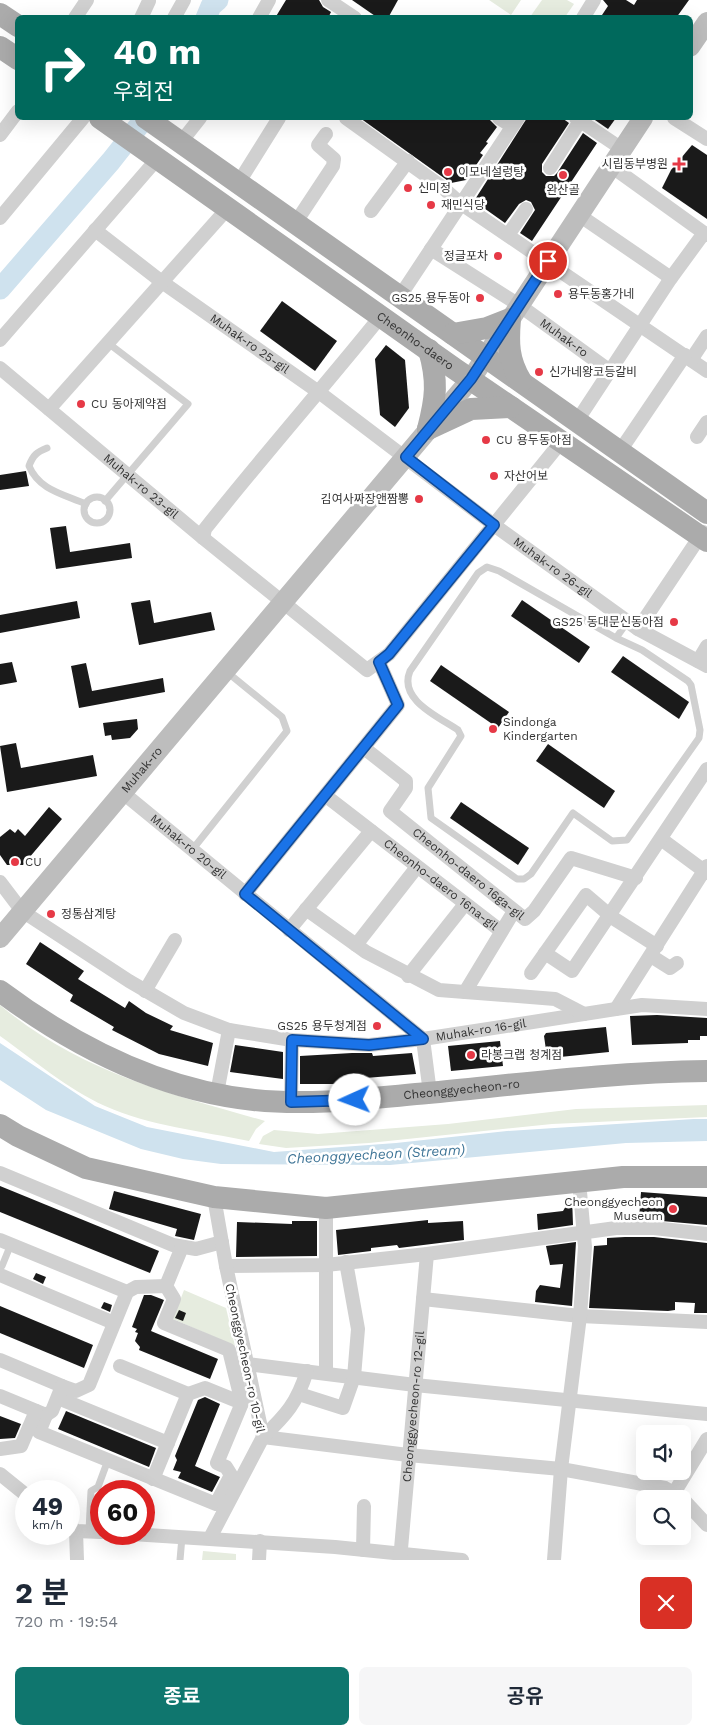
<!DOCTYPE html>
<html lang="ko">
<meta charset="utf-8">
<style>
:root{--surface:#fff;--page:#f6f6f7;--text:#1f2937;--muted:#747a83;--accent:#0f766e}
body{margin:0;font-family:"Work Sans","Noto Sans KR",sans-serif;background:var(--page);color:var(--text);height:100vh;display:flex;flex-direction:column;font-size:19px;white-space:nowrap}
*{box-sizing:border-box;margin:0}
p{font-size:16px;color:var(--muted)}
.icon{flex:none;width:28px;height:28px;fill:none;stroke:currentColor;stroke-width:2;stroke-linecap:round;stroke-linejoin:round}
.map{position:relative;height:1560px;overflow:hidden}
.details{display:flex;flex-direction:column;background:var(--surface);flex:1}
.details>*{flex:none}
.top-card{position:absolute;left:15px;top:15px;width:678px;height:105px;border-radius:8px;box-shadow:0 5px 20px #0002;background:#00695c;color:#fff;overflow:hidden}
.tools{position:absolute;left:636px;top:1425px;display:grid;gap:10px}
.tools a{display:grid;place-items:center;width:55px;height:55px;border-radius:8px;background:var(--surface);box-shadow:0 5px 20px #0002;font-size:25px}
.speed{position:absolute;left:15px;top:1480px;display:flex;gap:10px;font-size:25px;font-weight:700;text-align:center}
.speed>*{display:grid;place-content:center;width:65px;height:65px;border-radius:50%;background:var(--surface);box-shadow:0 5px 20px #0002;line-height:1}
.speed small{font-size:12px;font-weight:400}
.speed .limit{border:8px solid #d22;background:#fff;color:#111}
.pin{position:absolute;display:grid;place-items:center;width:42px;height:42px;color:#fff;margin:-21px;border:2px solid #fff;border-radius:50%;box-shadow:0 1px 5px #0007}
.me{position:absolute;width:55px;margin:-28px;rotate:268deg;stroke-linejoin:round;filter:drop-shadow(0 0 4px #0008)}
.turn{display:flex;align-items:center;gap:18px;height:105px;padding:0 15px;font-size:22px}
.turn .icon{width:65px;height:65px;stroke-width:2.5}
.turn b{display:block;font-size:35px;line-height:42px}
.round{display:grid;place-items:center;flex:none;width:52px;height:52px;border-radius:8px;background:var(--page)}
.head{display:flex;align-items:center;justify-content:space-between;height:85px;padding:0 15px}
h1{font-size:30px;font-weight:700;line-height:38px}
.primary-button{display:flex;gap:10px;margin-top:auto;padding:10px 15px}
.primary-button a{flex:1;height:58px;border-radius:8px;background:var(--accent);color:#fff;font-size:20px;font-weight:700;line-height:58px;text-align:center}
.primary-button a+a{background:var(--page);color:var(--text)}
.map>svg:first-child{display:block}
.green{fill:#e6ecdf}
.water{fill:#cfe2ee}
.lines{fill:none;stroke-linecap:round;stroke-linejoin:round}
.river{stroke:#cfe2ee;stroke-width:21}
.building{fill:#1a1a1a}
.service{stroke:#d0d0d0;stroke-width:7}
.minor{stroke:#d0d0d0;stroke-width:14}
.secondary{stroke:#bdbdbd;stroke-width:20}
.primary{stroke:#ababab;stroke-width:22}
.route-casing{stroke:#114b97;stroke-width:12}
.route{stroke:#1a73e8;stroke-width:9}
.poi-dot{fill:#e63946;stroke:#fff;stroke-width:2}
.labels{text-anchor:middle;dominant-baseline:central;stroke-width:5;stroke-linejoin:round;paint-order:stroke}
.poi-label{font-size:12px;fill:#333;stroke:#fff;text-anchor:start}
.street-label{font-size:12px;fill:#333;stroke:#fff}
.water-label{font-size:14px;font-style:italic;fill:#3f7597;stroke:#fff}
</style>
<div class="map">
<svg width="707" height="1560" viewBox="0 0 707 1560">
<rect width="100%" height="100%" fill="#fff"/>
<!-- green -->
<g class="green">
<polygon points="489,0 521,0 511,15"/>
<polygon points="542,0 567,0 574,4 565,17 530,17"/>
<path d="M0,1005C80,1072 167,1093 265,1121L256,1129L249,1141C202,1131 149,1126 105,1106C67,1089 34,1060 0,1036Z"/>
<polygon points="707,1105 707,1117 552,1124 369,1143 286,1148 259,1144 263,1136 274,1130 318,1134 448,1124 576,1109"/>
<polygon points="184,1290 226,1308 235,1346 173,1319"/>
<polygon points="203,1551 236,1554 236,1560 202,1560"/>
</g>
<!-- water -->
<polygon class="water" points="0,1043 95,1106 147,1127 274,1152 396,1143 507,1131 694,1119 707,1119 707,1141 626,1143 390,1165 221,1164 183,1159 141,1149 46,1110 0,1080"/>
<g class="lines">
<!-- river -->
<g class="river">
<polyline points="206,18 211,6 218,0"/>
<polyline points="0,289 111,161 145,118"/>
</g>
</g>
<!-- building -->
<g class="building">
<polygon points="286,0 319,0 323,7 331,12 328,18 275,18"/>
<polygon points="352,0 398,0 388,18 378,18"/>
<polygon points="603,0 626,0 634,5 637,0 689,0 676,18 600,18 608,6"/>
<polygon points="360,118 488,118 497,127 486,142 488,143 480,153 483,155 466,180 451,183"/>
<polygon points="527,118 562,118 569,123 542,164 542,172 546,176 554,176 557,173 583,133 597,143 532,241 520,233 535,210 531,202 526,200 519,204 505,223 474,201"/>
<polygon points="592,118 616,118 608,129"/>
<polygon points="692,145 707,155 707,219 662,188 671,170"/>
<polygon points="282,301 337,341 315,371 260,331"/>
<polygon points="386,345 405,360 409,408 395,427 380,415 375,359"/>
<polygon points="26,471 29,486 0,490 0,475"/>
<polygon points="66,526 70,552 130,543 132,558 56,569 50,528"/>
<polygon points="150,600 154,623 211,612 215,630 139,645 131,603"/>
<polygon points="522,600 590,647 579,663 511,616"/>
<polygon points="77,601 80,618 0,633 0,615"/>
<polygon points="623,656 689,702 679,719 611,672"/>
<polygon points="12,662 17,682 0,685 0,664"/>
<polygon points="86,663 92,691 163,678 165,692 79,708 71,666"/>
<polygon points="441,665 509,712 498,728 430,681"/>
<polygon points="137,719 138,729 130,738 112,740 111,735 105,736 103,723"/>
<polygon points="16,743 21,768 93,755 97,776 7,792 0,746"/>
<polygon points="548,744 615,791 604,808 536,761"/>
<polygon points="461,802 529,848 518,865 450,818"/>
<polygon points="49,807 62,819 23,865 7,865 0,855 0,837 10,829 15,833 18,829 25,836"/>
<polygon points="40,942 84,971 78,979 125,1008 129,1001 146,1013 173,1026 170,1030 213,1043 208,1066 159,1054 112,1030 114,1027 70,1001 73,995 26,964"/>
<polygon points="657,1015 707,1018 707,1036 700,1036 700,1040 688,1040 688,1043 632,1045 630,1016"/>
<polygon points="606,1027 609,1052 560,1057 560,1052 548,1053 546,1050 544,1036 546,1033"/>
<polygon points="500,1041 503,1066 451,1071 448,1046"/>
<polygon points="235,1045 283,1052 283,1079 230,1072"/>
<polygon points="352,1053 372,1053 373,1056 412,1053 416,1074 365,1078 365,1080 347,1082 347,1084 300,1084 300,1056"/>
<polygon points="0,1186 159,1251 150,1273 0,1212"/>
<polygon points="114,1191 201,1214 194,1240 175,1236 177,1229 109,1209"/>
<polygon points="641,1192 707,1197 707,1225 639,1219"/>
<polygon points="572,1196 573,1225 538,1230 537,1214 563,1211"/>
<polygon points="428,1220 428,1223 463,1221 464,1240 399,1248 397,1245 371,1248 371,1251 338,1255 336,1230"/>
<polygon points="292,1221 317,1221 317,1256 236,1257 237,1222 292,1224"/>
<polygon points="625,1237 654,1237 707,1243 707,1313 694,1313 695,1303 675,1302 675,1310 668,1311 589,1308 594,1246 607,1245 607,1238"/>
<polygon points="576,1242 572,1306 535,1302 536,1291 540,1285 560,1288 563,1264 550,1265 546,1246"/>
<polygon points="36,1273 46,1277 43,1284 33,1279"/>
<polygon points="144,1295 151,1295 164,1300 151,1331 218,1359 210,1379 139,1350 140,1347 135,1341 138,1333 135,1332 137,1329 132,1327"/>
<polygon points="104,1302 112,1305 110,1312 101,1308"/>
<polygon points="0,1306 93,1345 84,1368 0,1333"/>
<polygon points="179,1310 186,1313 183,1321 175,1318"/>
<polygon points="205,1397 220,1404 195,1466 220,1477 212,1492 178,1478 181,1472 173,1470 177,1460 175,1456 198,1400"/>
<polygon points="66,1411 156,1448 149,1467 58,1429"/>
<polygon points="0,1416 21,1424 15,1438 0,1439"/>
</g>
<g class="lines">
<!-- service -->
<g class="service">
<path d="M47,448C37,452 33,455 29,466C39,490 63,494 86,504"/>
<circle cx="97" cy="510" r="13"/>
<polyline points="105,501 188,404 108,343"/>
<path d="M616,638L642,650L688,681L691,685L700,730L699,738L627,840L612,841L573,813L531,874L524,879H517L431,818L428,788L461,736L458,730C439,717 398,700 410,671L478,573L487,567L499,571L616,638L628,621"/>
<polyline points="192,850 287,731 282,717 227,672"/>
<polyline points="2,1266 11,1244"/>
<polyline points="89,1531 91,1491 98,1487 108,1460"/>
<polyline points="180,1560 182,1537"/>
</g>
<!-- minor -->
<g class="minor">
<polyline points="328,0 355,18"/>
<polyline points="75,18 87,0"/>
<polyline points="141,18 149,1"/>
<polyline points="174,18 184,0"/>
<polyline points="259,18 269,0"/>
<polyline points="583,18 594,0"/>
<polyline points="346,118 442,187 460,203 707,371"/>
<polyline points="499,118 512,126"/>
<polyline points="576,118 622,149"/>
<polyline points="674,118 707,139"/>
<polyline points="0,135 18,111"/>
<polyline points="181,142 200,118"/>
<polyline points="611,166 707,235"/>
<polyline points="550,168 580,121"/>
<polyline points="239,182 279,118"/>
<polyline points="371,211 408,161"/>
<polyline points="579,215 671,278"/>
<polyline points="0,218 83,118"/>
<polyline points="296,222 333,166 334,159 318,145 326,134"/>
<path id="s1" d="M95,230L162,282L320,393L494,525L638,629L707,666"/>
<polyline points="508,235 526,209"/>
<path id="s2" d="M431,249L519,305L610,371"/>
<polyline points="400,296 518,118"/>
<polyline points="0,340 158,158"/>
<polyline points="691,360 707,336"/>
<path id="s3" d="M0,368L203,538L367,670L389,654L561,442"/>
<polyline points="49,409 228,208"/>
<polyline points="577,421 671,278 704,233"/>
<polyline points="697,437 707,422"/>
<polyline points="620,451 685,355"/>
<path d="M203,538L205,529C262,457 323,388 381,316"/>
<polyline points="638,629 703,532"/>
<polyline points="698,661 707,646"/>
<path id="s4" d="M364,748L406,781V788L390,811L525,919L534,911L571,858L636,878"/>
<path id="s5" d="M122,792L423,1039L430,1093"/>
<path id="s6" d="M326,796L501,931"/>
<polyline points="661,839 707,873"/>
<path id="s7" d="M0,882L22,911L129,981L184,1013L229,1030L292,1040L369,1045L423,1039L642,1005L707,1009"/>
<polyline points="245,894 398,705 379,662"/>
<polyline points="306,909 366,952 439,990 555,999 584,1014"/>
<polyline points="289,930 371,831"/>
<polyline points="356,945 417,867"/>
<polyline points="545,953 572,971 707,769"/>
<polyline points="651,956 670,968 677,963"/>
<polyline points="531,973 586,895 613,918 657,946"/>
<polyline points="408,976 465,904"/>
<polyline points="145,991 175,940"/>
<polyline points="465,992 514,911"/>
<polyline points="616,1009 707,866"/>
<polyline points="217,1093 229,1030"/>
<polyline points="291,1102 292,1040"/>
<polyline points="0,1173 173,1245 196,1249 222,1242"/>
<polyline points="326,1208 326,1373"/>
<polyline points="0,1240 127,1292"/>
<polyline points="226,1266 326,1265 427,1254 616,1228 654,1228 707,1234"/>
<polyline points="0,1275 114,1323"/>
<polyline points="423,1299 580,1316 707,1322"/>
<polyline points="0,1360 62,1386"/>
<polyline points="247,1364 415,1385 707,1414"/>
<polyline points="120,1366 188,1394"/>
<polyline points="299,1394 343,1408 354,1377 358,1329 346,1262"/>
<polyline points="0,1396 46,1415 39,1432 216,1504 231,1475 226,1467 217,1463 242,1403 229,1350 164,1323 174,1299 166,1286 182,1247"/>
<polyline points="58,1398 168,1443"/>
<polyline points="46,1415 52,1411 62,1386 76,1391 89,1385 127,1292 136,1287 166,1286"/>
<polyline points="263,1437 408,1455 561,1469 665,1488 681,1497 707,1525"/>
<path d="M263,1437C286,1415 297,1403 307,1371"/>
<polyline points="0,1449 21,1446 36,1411"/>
<polyline points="0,1474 26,1495"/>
<polyline points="153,1479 188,1394 205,1388 242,1403"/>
<polyline points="674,1493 707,1439"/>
<polyline points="69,1525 76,1531 101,1532"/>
<polyline points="76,1531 77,1560"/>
<polyline points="132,1534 335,1547 462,1560"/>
<polyline points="210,1538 263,1437 226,1266 214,1197"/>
<polyline points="363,1550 364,1506"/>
<polyline points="259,1560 260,1541"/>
<path id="s8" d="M400,1560L427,1254"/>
<polyline points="554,1560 561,1469 580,1316 585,1247 579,1181"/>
</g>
<!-- secondary -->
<g class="secondary">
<polyline points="690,47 707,22"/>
<path id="s9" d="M0,938L471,379L643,118"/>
</g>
<!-- primary -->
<g class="primary">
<polyline points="0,14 18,26"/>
<polyline points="0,47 18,59"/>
<path id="s10" d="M100,118L455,369L707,541"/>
<polyline points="146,118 707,513"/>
<path d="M453,334L487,328L510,319C508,343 508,360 521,381"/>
<polyline points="428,429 471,409 511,407"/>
<path d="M428,429C436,398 438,381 429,350"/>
<path id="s11" d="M0,991C75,1047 159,1090 254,1100C312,1106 371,1098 428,1093C521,1084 614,1072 707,1071"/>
<polyline points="0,1125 18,1136 86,1168 214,1197 326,1208 623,1177 707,1177"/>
</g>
</g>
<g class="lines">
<defs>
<polyline id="route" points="355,1100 291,1102 292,1040 369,1045 423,1039 245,894 398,705 379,662 389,654 494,525 406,457 471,379 548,261"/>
</defs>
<!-- route casing -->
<use href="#route" class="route-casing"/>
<!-- route -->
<use href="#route" class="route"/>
</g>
<!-- markers -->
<g class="poi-dot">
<path d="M676.5 156.5h5v5h5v5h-5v5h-5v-5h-5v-5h5z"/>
<circle cx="448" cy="172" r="5"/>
<circle cx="563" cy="175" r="5"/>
<circle cx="408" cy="188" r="5"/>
<circle cx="431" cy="205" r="5"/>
<circle cx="498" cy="256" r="5"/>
<circle cx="558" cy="294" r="5"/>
<circle cx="480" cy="298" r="5"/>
<circle cx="539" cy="372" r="5"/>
<circle cx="81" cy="404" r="5"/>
<circle cx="486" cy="440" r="5"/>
<circle cx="494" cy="476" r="5"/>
<circle cx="419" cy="499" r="5"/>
<circle cx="674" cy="622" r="5"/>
<circle cx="493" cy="729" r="5"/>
<circle cx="15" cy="862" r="5"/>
<circle cx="51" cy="914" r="5"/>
<circle cx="377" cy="1026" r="5"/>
<circle cx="471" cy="1055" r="5"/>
<circle cx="673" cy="1209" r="5"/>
</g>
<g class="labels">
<!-- poi labels -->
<g class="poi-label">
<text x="668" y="164" text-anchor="end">시립동부병원</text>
<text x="458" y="172">이모네설렁탕</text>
<text x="418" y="188">신미정</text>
<text x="563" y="190" text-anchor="middle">완산골</text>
<text x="441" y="205">재민식당</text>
<text x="488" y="256" text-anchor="end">정글포차</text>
<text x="568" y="294">용두동홍가네</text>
<text x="470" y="298" text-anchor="end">GS25 용두동아</text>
<text x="549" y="372">신가네왕코등갈비</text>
<text x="91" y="404">CU 동아제약점</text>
<text x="496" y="440">CU 용두동아점</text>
<text x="504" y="476">자산어보</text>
<text x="409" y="499" text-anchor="end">김여사짜장앤짬뽕</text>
<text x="664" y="622" text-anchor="end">GS25 동대문신동아점</text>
<text x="503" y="722">Sindonga<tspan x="503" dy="14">Kindergarten</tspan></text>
<text x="25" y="862">CU</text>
<text x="61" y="914">정통삼계탕</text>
<text x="367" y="1026" text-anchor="end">GS25 용두청계점</text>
<text x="481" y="1055">라봉크랩 청계점</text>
<text x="663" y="1202" text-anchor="end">Cheonggyecheon<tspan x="663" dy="14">Museum</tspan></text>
</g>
<!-- street labels -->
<g class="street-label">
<text stroke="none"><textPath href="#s2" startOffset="160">Muhak-ro</textPath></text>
<text stroke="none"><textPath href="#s10" startOffset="386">Cheonho-daero</textPath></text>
<text stroke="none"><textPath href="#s1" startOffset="192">Muhak-ro 25-gil</textPath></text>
<text stroke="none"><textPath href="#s3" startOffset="184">Muhak-ro 23-gil</textPath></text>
<text stroke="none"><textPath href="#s1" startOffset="569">Muhak-ro 26-gil</textPath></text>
<text stroke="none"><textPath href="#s9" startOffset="220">Muhak-ro</textPath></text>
<text stroke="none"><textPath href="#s5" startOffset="86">Muhak-ro 20-gil</textPath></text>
<text stroke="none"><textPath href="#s4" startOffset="189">Cheonho-daero 16ga-gil</textPath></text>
<text stroke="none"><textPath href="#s6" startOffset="145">Cheonho-daero 16na-gil</textPath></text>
<text stroke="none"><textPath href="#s7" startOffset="530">Muhak-ro 16-gil</textPath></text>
<text stroke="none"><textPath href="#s11" startOffset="488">Cheonggyecheon-ro</textPath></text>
<text transform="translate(245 1358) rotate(78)">Cheonggyecheon-ro 10-gil</text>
<text stroke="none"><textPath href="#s8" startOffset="154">Cheonggyecheon-ro 12-gil</textPath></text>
</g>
<!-- water labels -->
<g class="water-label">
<text transform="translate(376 1154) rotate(-3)">Cheonggyecheon (Stream)</text>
</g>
</g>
</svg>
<div class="tools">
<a><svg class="icon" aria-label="sound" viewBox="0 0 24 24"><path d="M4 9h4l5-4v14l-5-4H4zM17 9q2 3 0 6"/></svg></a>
<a><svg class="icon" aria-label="search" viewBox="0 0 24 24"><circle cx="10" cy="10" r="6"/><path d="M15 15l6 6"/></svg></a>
</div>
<div class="speed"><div>49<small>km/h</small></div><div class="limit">60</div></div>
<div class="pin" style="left:548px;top:261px;background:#d93025"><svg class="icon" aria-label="arrive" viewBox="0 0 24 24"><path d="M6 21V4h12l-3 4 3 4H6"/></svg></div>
<svg class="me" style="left:355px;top:1100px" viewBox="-20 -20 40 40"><circle r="19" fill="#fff"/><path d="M0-13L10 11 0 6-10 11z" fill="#1a73e8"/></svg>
<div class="top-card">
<div class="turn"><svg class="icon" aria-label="right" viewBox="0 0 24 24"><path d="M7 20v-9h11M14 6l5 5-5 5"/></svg><div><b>40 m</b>우회전</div></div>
</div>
</div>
<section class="details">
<div class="head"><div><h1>2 분</h1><p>720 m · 19:54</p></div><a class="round" style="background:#d93025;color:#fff"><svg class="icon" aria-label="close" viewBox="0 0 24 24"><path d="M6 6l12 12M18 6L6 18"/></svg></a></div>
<div class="primary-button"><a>종료</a><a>공유</a></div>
</section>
